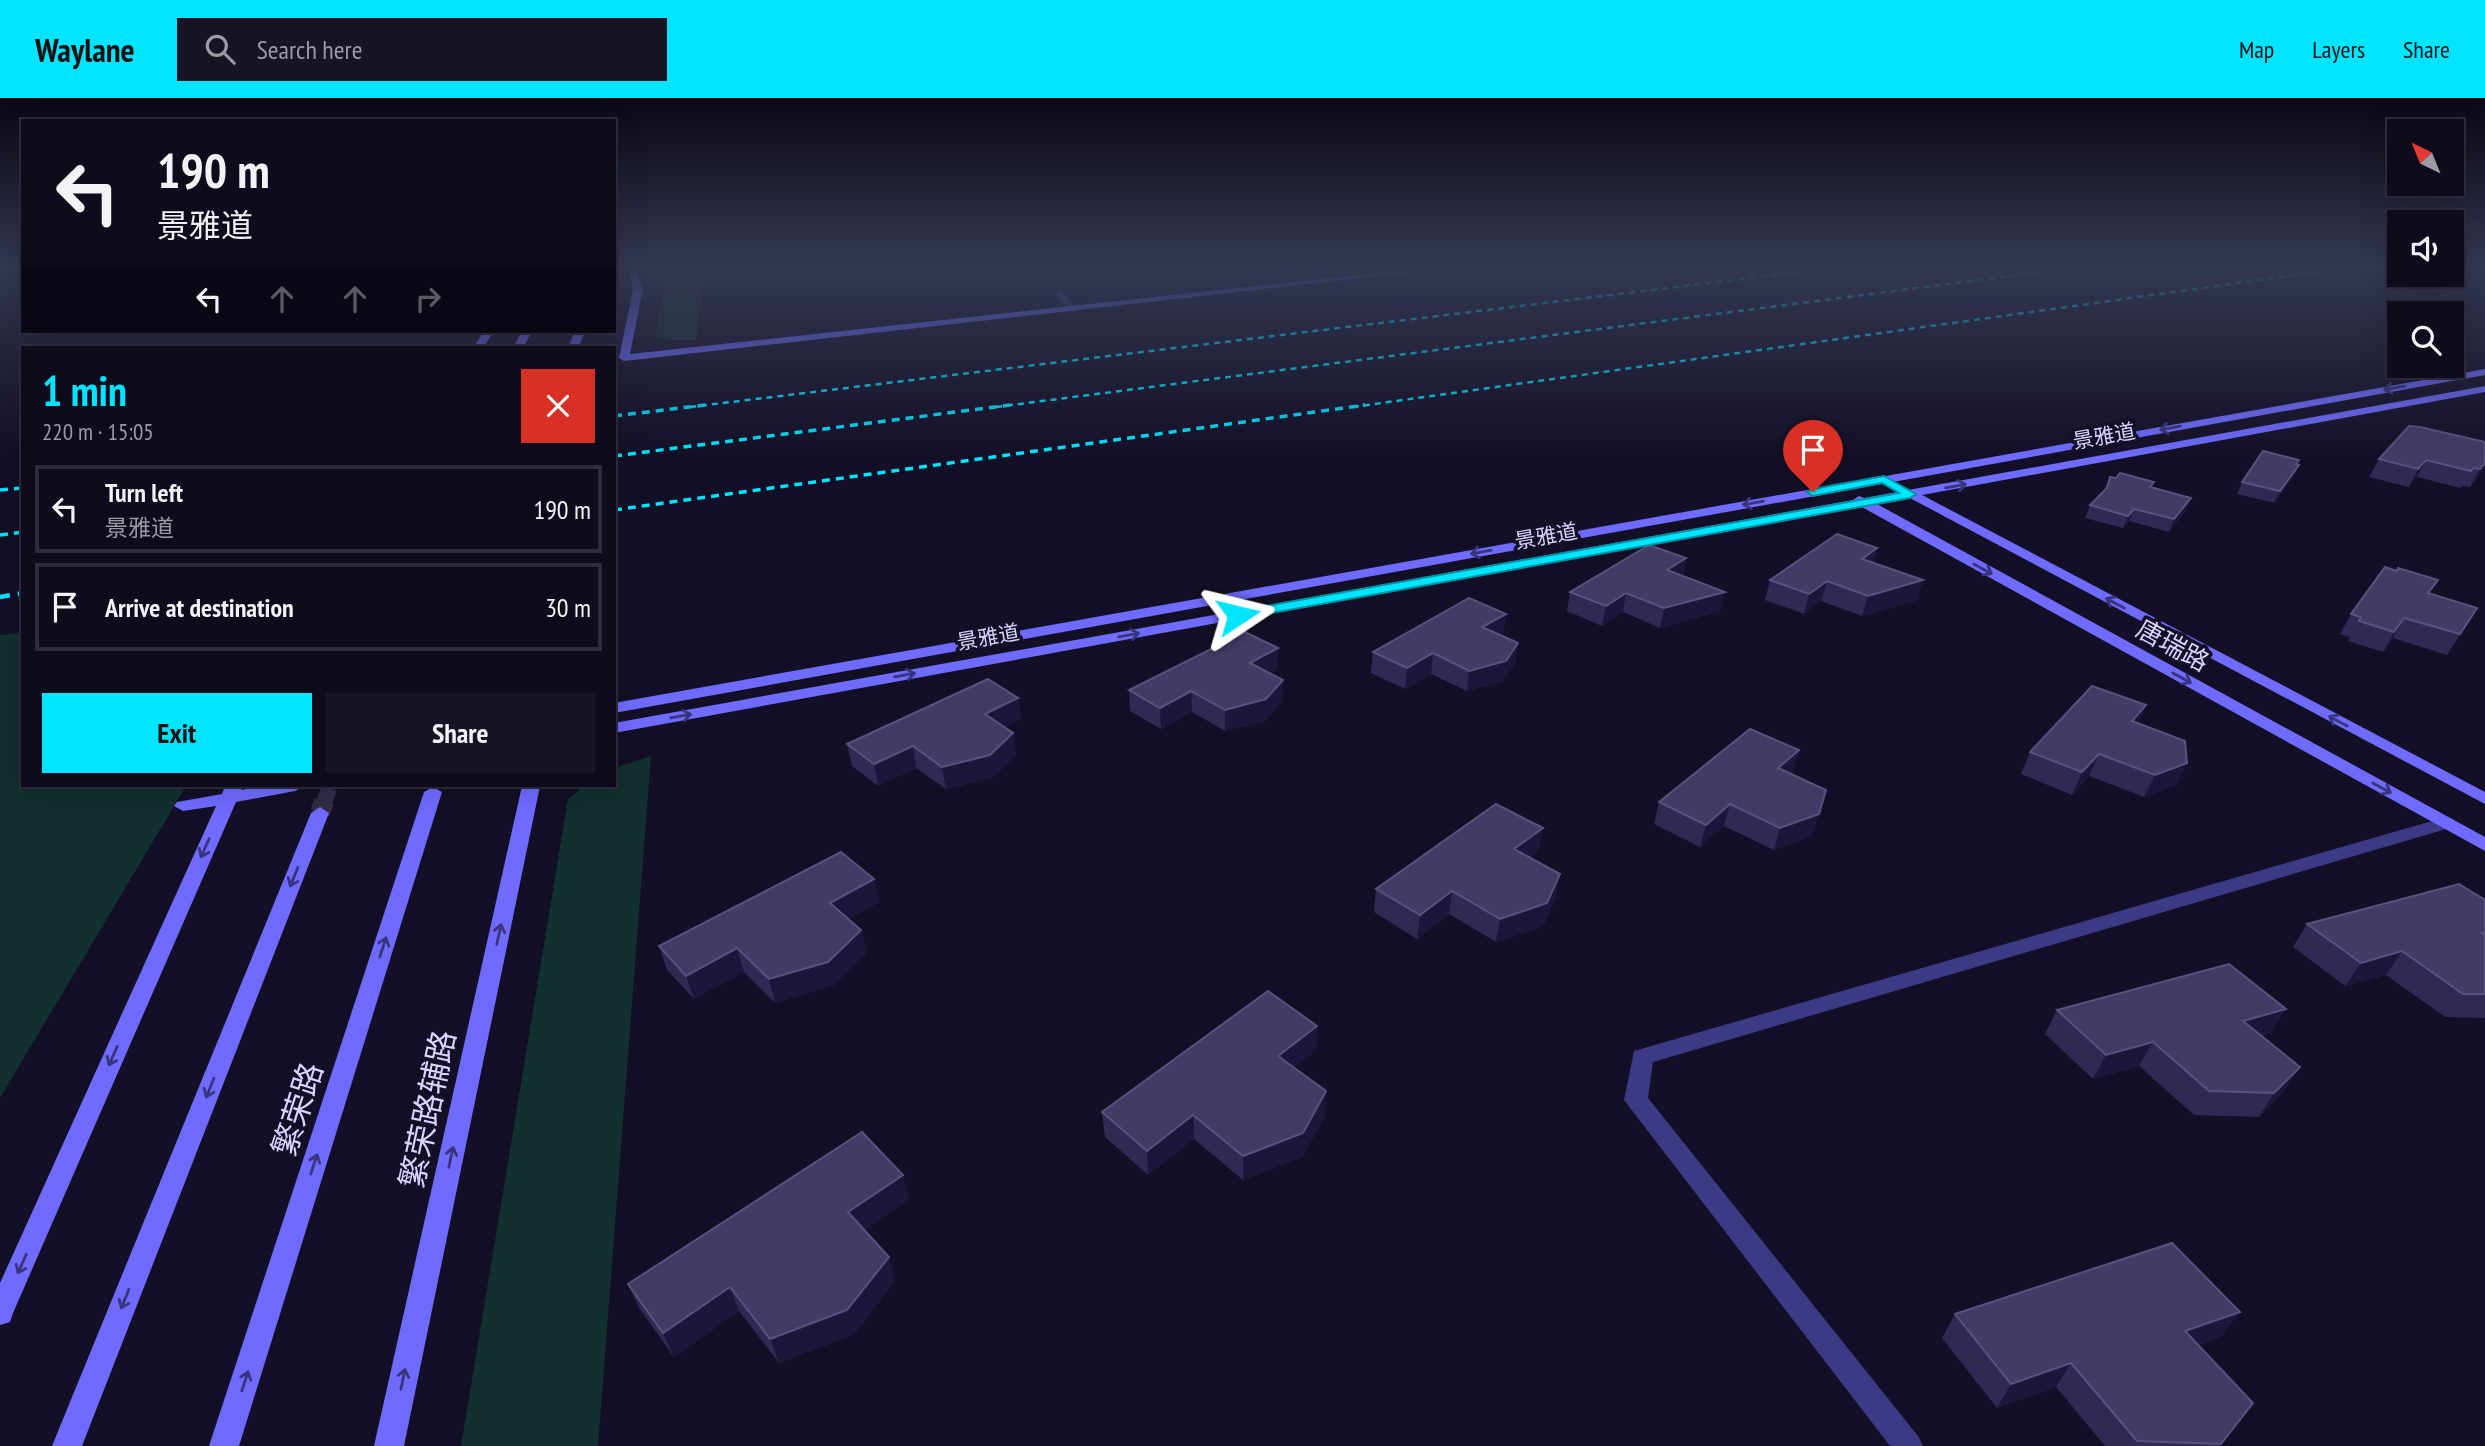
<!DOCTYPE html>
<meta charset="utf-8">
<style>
:root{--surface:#0e0b1c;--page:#171425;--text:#f1f3f6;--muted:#9b9ba3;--line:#2e2b3b;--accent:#00e5ff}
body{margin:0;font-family:"PT Sans Narrow","Noto Sans SC",sans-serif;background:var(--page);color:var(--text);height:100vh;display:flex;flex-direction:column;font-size:26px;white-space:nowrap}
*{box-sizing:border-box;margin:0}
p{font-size:23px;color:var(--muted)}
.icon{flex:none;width:38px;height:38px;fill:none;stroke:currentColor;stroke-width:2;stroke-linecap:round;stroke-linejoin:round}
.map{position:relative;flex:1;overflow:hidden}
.panel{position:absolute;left:21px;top:248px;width:595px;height:441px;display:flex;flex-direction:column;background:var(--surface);border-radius:0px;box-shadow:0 7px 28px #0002,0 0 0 2px var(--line)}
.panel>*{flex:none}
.guide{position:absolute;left:21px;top:21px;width:595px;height:214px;border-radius:0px;box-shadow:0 7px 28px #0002,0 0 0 2px var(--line);background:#0e0b1c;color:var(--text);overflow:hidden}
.needle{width:46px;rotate:317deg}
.buttons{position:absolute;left:2387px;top:21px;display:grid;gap:14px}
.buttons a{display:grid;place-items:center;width:77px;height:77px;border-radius:0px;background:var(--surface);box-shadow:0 7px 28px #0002,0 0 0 2px var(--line);font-size:35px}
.pin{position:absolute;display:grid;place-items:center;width:60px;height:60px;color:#fff;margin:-72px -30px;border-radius:50% 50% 50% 0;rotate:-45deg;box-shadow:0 0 7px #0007}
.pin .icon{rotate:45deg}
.me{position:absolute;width:77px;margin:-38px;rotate:80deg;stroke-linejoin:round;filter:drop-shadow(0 0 5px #0008)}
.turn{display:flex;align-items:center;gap:24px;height:147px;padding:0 21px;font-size:32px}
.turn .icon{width:91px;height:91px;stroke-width:2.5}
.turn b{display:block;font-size:49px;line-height:60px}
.lanes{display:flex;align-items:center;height:66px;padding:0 21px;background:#0003;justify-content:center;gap:35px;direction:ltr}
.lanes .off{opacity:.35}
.round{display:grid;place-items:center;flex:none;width:74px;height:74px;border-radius:0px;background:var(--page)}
.head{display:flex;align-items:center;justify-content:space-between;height:119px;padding:0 21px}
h1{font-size:42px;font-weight:700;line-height:52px;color:var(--accent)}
.action{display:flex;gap:14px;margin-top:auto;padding:14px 21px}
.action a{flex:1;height:80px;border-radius:0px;background:var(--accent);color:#111;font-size:28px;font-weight:700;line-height:80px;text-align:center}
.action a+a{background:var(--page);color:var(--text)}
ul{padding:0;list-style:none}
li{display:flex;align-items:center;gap:21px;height:88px;margin:0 14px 10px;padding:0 7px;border:4px solid var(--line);border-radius:0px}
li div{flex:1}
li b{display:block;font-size:26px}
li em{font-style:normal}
header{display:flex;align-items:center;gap:42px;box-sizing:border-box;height:98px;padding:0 35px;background:var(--accent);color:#111}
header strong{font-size:33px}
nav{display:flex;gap:38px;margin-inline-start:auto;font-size:24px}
.search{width:490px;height:63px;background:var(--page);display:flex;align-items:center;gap:18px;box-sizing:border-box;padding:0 24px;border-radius:0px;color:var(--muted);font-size:26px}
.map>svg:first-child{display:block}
.green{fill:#12302f}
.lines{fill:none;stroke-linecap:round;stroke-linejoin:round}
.secondary-tunnel-far1{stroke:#312d47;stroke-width:16;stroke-dasharray:16 8;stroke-linecap:butt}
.secondary-tunnel{stroke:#312d47;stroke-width:20;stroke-dasharray:20 10;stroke-linecap:butt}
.primary-tunnel{stroke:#312d47;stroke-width:10;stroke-dasharray:10 5;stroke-linecap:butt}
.street{fill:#3d3a85;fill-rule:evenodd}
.secondary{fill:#6f6bff;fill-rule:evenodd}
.rail-far2{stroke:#00e5ff;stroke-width:2.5;stroke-dasharray:6 5;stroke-linecap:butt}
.rail-far1{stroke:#00e5ff;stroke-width:3.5;stroke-dasharray:8 6;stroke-linecap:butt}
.rail{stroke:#00e5ff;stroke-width:4.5;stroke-dasharray:10 8;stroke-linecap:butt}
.wall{fill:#312854}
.shaded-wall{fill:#1d163a}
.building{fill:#433a66;stroke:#5a527e;stroke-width:2}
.oneway{stroke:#38347d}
.route{fill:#00e5ff;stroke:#0095a6;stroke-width:2}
.labels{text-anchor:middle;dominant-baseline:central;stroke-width:7;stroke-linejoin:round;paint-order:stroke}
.far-street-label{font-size:21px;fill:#d9d4ff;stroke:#130f26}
.street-label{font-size:26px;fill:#d9d4ff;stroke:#130f26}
.near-street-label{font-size:32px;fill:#d9d4ff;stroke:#130f26}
</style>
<header>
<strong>Waylane</strong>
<div class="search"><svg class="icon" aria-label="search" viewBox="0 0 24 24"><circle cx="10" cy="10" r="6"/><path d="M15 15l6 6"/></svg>Search here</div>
<nav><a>Map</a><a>Layers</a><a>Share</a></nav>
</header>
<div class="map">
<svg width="2485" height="1348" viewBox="0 0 2485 1348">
<rect width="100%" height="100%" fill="#130f26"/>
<!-- green -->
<g class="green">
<polygon points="668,171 701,171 703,189 696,242 669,242 655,238"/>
<polygon points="23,534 23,688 186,688 0,1000 0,537"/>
<polygon points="651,658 598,1348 461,1348 568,701 584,688 614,688 614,670"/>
</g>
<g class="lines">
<!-- secondary-tunnel-far1 -->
<polyline class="secondary-tunnel-far1" points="324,705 330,688"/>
<!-- secondary-tunnel -->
<polyline class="secondary-tunnel" points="320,715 324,703"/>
<!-- primary-tunnel -->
<polyline class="primary-tunnel" points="2480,171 2485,173"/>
<!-- street -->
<g class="street">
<polygon points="1061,192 1075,209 1075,213 1069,213 1056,195"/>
<polygon points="2446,719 2453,721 2455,725 2453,729 1653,964 1648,1000 1918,1338 1923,1348 1890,1348 1624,1002 1634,953"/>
</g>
<!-- secondary -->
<g class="secondary">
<polygon points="628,171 636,171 643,191 630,256 1412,171 1442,171 624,263 619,260 633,191"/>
<polygon points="484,233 494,233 483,250 473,250"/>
<polygon points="522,233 532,233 523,250 513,250"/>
<polygon points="575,233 585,233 578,250 568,250"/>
<polygon points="2485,271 2485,277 614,615 614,605"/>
<polygon points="2485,288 2485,294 1922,397 2485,694 2485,706 1908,399 1875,405 2485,739 2485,753 1860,408 614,635 614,625 1853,402 1859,398 1864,400"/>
<polygon points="225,688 243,688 241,692 266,688 304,688 295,693 236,704 13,1215 10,1224 0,1227 0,1185 216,708 183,713 174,708 177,704 222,696"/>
<polygon points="522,688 540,688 404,1348 374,1348"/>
<polygon points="433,689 442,694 239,1348 209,1348 424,694"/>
<polygon points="320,709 329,715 82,1348 52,1348 311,715"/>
</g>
<!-- rail-far2 -->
<g class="rail-far2">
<polyline points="690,309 1824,171"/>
<polyline points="996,309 2064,171"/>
<polyline points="1353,309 2338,171"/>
</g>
<!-- rail-far1 -->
<g class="rail-far1">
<polyline points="614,318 705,307"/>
<polyline points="614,358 1010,307"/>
<polyline points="0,392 23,390"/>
<polyline points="614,412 1365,307"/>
<polyline points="0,437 23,434"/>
</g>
<!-- rail -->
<polyline class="rail" points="0,499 23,495"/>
</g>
<!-- wall -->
<g class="wall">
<polygon points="2485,344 2485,369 2470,389 2463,388 2461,390 2417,379 2409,389 2369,379 2379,361"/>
<polygon points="2297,366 2299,367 2293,379 2274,405 2237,396 2242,384"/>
<polygon points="2110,379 2152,389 2191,400 2186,412 2169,434 2129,423 2123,430 2085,420 2090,407 2104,392"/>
<polygon points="1877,450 1873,465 1923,482 1917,502 1862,518 1821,503 1804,516 1765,502 1770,482"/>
<polygon points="1686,460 1683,478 1720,513 1660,530 1623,514 1602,528 1567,513 1570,494"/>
<polygon points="2397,473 2438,482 2429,496 2477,510 2447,557 2393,540 2383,554 2348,543 2350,539 2340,536 2351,516"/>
<polygon points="1506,516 1503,536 1501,537 1518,545 1515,565 1503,583 1467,593 1431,576 1405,591 1371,575 1373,554"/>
<polygon points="1278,571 1270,575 1283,582 1282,603 1265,623 1225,633 1192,614 1161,631 1130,613 1129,592"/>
<polygon points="1018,600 1021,621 1004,629 1013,635 1016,657 993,679 946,691 916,670 878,688 852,668 847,646"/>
<polygon points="2146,607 2138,625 2187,665 2176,687 2144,699 2089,678 2072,697 2021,676 2030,654"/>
<polygon points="1799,652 1793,674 1791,676 1819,716 1812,738 1774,752 1724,728 1700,749 1654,726 1659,704"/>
<polygon points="1539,753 1530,760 1556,799 1543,828 1496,844 1449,816 1417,841 1374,814 1376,791"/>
<polygon points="874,781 879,804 848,821 861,832 867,855 834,887 775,905 744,874 694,901 667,872 659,848"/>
<polygon points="2485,802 2485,920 2445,919 2386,877 2345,888 2293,849 2307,826"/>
<polygon points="2057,912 2271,935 2261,938 2300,969 2284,993 2259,1019 2194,1017 2139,968 2093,981 2045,936"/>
<polygon points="1317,928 1316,952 1294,969 1326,993 1325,1018 1302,1059 1243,1082 1194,1041 1148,1077 1105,1039 1102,1014"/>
<polygon points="909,1101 864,1132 889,1159 895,1183 854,1236 779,1265 739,1213 674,1259 639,1210 628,1186"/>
<polygon points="1955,1216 2222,1238 2198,1247 2253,1305 2219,1348 2105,1348 2056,1289 1997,1310 1942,1240"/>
</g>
<!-- shaded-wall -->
<g class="shaded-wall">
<polygon points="2426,362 2417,379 2409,389 2418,371"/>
<polygon points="2485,365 2485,369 2470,389 2480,371"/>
<polygon points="2299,367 2293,379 2274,405 2280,393"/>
<polygon points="2191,400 2186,412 2169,434 2174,421"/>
<polygon points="2134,411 2129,423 2123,430 2128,418"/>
<polygon points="1877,450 1871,469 1862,461"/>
<polygon points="1686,460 1682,480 1667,472"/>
<polygon points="1923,482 1917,502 1862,518 1868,498"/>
<polygon points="1827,483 1821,503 1804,516 1809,496"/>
<polygon points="1725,494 1720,513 1660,530 1664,510"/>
<polygon points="1626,495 1623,514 1602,528 1606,508"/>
<polygon points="1506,516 1503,536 1480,550 1482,529"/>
<polygon points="2404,520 2393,540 2383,554 2394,534"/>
<polygon points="1518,545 1515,565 1503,583 1467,593 1469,573"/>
<polygon points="1278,550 1278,571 1250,586 1250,565"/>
<polygon points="1433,555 1431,576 1405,591 1407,570"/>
<polygon points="1283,582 1282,603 1265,623 1225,633 1225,612"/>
<polygon points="1191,593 1192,614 1161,631 1160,610"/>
<polygon points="1018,600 1021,621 988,638 985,616"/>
<polygon points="2146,607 2136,628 2132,623"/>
<polygon points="1013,635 1016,657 993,679 946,691 942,669"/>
<polygon points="913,648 916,670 878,688 874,666"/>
<polygon points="1799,652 1793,674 1772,692 1778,670"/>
<polygon points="2099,656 2089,678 2072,697 2082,674"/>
<polygon points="2187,665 2176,687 2144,699 2155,677"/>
<polygon points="1730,706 1724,728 1700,749 1706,727"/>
<polygon points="1819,716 1812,738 1774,752 1780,730"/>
<polygon points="1543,730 1539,753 1511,774 1514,751"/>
<polygon points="1560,776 1556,799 1543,828 1496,844 1500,821"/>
<polygon points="874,781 879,804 835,828 830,805"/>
<polygon points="1452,793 1449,816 1417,841 1420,817"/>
<polygon points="861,832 867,855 834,887 775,905 769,881"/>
<polygon points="737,850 744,874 694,901 686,878"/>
<polygon points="2402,853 2386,877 2345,888 2361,865"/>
<polygon points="2286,911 2271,935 2229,947 2243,923"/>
<polygon points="1317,928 1316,952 1278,982 1278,958"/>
<polygon points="2153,944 2139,968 2093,981 2106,957"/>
<polygon points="2300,969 2284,993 2259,1019 2274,995"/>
<polygon points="1326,993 1325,1018 1302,1059 1243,1082 1243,1058"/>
<polygon points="1193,1017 1194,1041 1148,1077 1147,1053"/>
<polygon points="903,1077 909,1101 855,1138 848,1114"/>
<polygon points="889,1159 895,1183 854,1236 779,1265 770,1241"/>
<polygon points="730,1189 739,1213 674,1259 663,1235"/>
<polygon points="2240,1214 2222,1238 2168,1257 2185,1233"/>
<polygon points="2071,1265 2056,1289 1997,1310 2011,1286"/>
</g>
<!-- building -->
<g class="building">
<polygon points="2409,328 2420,329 2485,344 2485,365 2480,371 2473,370 2471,373 2426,362 2418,371 2379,361"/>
<polygon points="2263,353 2299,362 2296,366 2299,367 2280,393 2242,384"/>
<polygon points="2120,375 2154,384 2150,389 2191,400 2174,421 2134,411 2128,418 2090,407 2107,390 2110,379 2116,380"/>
<polygon points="1837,436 1877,450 1862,461 1923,482 1868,498 1827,483 1809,496 1770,482"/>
<polygon points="1649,447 1686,460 1667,472 1725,494 1664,510 1626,495 1606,508 1570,494"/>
<polygon points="2385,469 2397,473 2398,470 2438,482 2428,495 2477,510 2460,536 2404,520 2394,534 2359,523 2361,519 2351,516"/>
<polygon points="1469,500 1506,516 1482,529 1518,545 1506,563 1469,573 1433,555 1407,570 1373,554"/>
<polygon points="1245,534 1278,550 1250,565 1283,582 1266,601 1225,612 1191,593 1160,610 1129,592"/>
<polygon points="988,581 1018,600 985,616 1013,635 990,657 942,669 913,648 874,666 847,646"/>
<polygon points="2092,588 2146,607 2132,623 2185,643 2187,665 2155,677 2099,656 2082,674 2030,654"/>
<polygon points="1750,631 1799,652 1778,670 1826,692 1819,716 1780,730 1730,706 1706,727 1659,704"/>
<polygon points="1496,706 1543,730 1514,751 1560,776 1547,805 1500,821 1452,793 1420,817 1376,791"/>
<polygon points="841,754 874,781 830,805 861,832 828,864 769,881 737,850 686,878 659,848"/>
<polygon points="2459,786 2485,802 2485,835 2482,835 2485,837 2485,896 2463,896 2402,853 2361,865 2307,826"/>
<polygon points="2229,866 2286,911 2243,923 2300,969 2274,995 2209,993 2153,944 2106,957 2057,912"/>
<polygon points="1268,893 1317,928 1278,958 1326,993 1303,1035 1243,1058 1193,1017 1147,1053 1102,1014"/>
<polygon points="862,1034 903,1077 848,1114 889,1159 847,1212 770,1241 730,1189 663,1235 628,1186"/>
<polygon points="2172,1145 2240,1214 2185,1233 2253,1305 2221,1346 2137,1343 2071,1265 2011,1286 1955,1216"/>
</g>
<!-- one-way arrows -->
<defs><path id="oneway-shaft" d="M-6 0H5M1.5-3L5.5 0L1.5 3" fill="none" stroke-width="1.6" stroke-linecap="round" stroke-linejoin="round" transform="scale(1.75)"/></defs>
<g class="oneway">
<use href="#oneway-shaft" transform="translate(2394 290) rotate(170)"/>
<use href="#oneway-shaft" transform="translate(2170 330) rotate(170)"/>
<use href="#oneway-shaft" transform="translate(1956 388) rotate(-10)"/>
<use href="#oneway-shaft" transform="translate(1753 405) rotate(170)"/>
<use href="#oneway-shaft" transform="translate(1481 454) rotate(170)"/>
<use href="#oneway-shaft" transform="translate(1983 471) rotate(29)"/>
<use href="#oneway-shaft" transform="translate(2115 505) rotate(-152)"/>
<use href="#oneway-shaft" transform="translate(1129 537) rotate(-10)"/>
<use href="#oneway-shaft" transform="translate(905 577) rotate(-10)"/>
<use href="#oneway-shaft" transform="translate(2182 580) rotate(29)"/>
<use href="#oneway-shaft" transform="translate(681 618) rotate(-10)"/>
<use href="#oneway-shaft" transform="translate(2338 623) rotate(-152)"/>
<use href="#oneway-shaft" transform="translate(2382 690) rotate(29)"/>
<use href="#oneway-shaft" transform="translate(205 750) rotate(114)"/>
<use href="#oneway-shaft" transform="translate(294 779) rotate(112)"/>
<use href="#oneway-shaft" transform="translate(499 836) rotate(-78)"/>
<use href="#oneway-shaft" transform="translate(383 849) rotate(-72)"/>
<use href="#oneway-shaft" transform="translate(113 958) rotate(114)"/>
<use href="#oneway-shaft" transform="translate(210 990) rotate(112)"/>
<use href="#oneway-shaft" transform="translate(451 1059) rotate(-78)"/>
<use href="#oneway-shaft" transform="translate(314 1066) rotate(-72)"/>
<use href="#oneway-shaft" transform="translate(22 1166) rotate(114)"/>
<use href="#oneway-shaft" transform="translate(125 1201) rotate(112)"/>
<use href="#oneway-shaft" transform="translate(403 1281) rotate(-78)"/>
<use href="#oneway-shaft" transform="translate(245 1283) rotate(-72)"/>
</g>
<!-- sky -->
<linearGradient id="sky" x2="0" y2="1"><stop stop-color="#0a0815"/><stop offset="0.47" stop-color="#333752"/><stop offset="1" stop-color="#333752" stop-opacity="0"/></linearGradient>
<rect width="2485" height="360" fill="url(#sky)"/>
<!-- route -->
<polygon class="route" points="1884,378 1916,396 1910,400 1238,521 1231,517 1238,513 1899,395 1882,385 1813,398 1807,394 1813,391"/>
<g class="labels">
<!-- far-street labels -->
<g class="far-street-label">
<text transform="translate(2104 338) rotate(-10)">景雅道</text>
<text transform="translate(1546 438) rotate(-10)">景雅道</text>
<text transform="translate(988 539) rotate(-10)">景雅道</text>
</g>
<!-- street labels -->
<g class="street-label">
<text transform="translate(2173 547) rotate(29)">唐瑞路</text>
</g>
<!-- near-street labels -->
<g class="near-street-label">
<text transform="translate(297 1011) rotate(-72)">繁荣路</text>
<text transform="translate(427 1011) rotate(-78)">繁荣路辅路</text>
</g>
</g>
</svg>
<div class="buttons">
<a><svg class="needle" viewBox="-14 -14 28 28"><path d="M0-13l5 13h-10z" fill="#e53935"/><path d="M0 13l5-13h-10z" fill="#9b9ba3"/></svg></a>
<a><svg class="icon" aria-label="sound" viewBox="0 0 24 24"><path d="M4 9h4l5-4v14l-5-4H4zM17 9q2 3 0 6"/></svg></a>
<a><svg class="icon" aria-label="search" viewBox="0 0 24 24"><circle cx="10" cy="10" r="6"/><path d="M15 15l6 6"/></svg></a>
</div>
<div class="pin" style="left:1813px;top:394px;background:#d93025"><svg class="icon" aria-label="arrive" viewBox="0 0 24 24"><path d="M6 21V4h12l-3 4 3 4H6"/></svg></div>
<svg class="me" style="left:1238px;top:517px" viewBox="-20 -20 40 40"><path d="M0-17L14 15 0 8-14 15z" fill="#00e5ff" stroke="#fff" stroke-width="4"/></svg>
<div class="guide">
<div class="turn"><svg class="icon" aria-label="left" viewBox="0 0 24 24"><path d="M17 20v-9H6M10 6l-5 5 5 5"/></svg><div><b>190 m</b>景雅道</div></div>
<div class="lanes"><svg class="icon" aria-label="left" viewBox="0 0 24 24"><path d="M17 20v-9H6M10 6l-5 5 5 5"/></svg><svg class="icon off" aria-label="ahead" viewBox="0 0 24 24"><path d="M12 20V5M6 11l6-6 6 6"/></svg><svg class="icon off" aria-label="ahead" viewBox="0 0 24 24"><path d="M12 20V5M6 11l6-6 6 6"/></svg><svg class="icon off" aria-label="right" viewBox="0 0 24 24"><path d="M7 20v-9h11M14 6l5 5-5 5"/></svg></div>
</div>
<section class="panel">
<div class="head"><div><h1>1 min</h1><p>220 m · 15:05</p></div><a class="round" style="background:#d93025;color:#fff"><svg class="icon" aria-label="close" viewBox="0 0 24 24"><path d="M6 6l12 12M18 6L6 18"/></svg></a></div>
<ul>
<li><svg class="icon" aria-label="left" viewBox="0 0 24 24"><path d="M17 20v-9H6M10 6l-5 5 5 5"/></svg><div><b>Turn left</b><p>景雅道</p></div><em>190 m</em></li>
<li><svg class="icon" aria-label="arrive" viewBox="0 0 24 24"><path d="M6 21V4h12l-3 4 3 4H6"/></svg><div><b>Arrive at destination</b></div><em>30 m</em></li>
</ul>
<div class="action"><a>Exit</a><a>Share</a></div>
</section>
</div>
